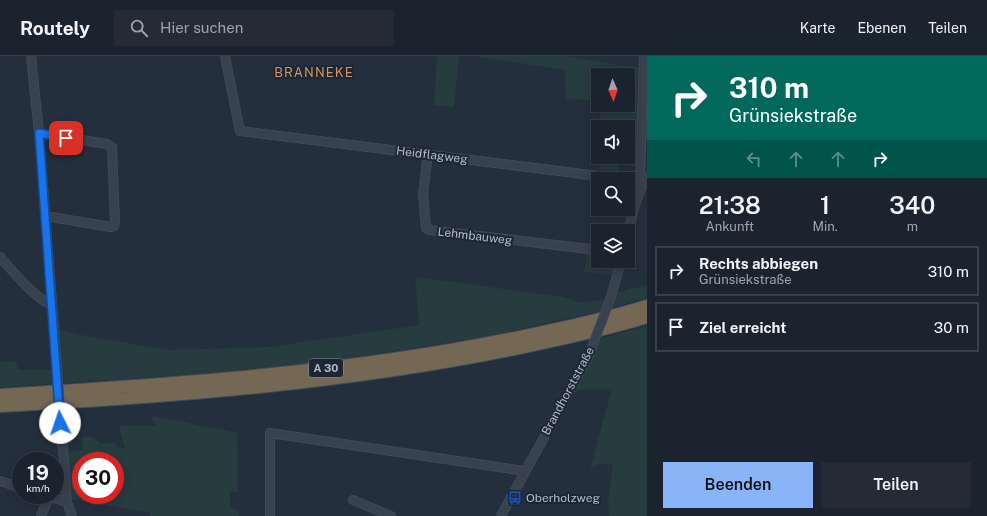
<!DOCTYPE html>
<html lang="de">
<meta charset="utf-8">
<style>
:root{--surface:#1b232e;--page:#242b36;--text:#f1f3f6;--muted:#a0a4aa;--line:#39404a;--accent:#8ab4f8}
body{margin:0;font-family:"Public Sans",sans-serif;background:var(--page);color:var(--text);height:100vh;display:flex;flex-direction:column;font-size:15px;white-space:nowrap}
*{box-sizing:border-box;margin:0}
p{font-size:13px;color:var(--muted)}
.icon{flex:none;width:22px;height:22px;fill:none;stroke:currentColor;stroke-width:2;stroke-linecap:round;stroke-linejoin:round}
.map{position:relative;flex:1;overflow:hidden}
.details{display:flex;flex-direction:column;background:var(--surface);width:340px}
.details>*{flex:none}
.banner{background:#00695c;color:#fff;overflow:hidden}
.needle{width:26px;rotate:177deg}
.buttons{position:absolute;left:591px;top:12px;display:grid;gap:8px}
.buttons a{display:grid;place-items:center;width:44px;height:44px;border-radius:0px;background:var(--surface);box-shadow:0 2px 10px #0003,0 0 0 1px var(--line);font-size:20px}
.speed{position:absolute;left:12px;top:396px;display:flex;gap:8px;font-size:20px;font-weight:700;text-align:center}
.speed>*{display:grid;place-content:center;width:52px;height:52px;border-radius:50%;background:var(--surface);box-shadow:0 2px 10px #0003,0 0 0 1px var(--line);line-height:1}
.speed small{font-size:10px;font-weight:400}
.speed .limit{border:6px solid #d22;background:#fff;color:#111}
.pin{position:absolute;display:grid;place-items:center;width:34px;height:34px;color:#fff;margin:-17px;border-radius:8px;box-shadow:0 2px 6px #0006}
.me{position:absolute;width:44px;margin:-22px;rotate:356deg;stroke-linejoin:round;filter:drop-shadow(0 0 3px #0008)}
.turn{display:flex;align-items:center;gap:14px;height:84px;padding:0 16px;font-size:18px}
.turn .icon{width:52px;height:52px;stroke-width:2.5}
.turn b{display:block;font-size:28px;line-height:34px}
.lanes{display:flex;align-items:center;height:38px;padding:0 16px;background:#0003;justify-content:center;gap:20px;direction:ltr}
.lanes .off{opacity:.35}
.eta{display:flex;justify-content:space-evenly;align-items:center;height:68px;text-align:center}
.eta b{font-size:24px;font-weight:600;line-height:28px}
.primary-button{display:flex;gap:8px;margin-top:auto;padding:8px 16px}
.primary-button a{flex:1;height:46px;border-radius:0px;background:var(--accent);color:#111;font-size:16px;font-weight:600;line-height:46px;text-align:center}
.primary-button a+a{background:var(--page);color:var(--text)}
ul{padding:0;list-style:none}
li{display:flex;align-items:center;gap:12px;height:50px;margin:0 8px 6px;padding:0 8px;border:2px solid var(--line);border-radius:0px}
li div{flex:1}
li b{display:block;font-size:15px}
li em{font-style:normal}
header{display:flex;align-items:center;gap:24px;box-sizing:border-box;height:56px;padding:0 20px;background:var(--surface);border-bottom:1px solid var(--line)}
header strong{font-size:19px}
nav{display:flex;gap:22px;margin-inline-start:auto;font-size:14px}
.search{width:280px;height:36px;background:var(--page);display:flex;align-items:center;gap:10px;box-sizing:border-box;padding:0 14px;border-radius:0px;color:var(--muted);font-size:15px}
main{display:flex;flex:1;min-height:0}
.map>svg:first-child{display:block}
.green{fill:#263c3f;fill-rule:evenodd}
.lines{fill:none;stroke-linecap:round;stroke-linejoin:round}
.minor-casing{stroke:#414a57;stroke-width:10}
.highway-casing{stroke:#434c59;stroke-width:14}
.minor{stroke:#38414e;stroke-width:8}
.highway{stroke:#746855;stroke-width:12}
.minor-bridge-casing{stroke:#414a57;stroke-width:10;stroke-linecap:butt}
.minor-bridge{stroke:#38414e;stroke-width:8}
.route-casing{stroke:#114b97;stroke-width:10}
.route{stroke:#1a73e8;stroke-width:7}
.labels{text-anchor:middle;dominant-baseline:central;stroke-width:4;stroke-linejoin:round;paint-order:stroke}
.shield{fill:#1d2633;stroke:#878f9c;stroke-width:1}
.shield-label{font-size:11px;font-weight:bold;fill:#b4bcc9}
.street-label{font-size:12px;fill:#b4bcc9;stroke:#1d2633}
.poi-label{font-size:12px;fill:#b4bcc9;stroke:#1d2633;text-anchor:start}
.neighbourhood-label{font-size:13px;letter-spacing:1px;fill:#d59563;stroke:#1d2633}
</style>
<header>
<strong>Routely</strong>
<div class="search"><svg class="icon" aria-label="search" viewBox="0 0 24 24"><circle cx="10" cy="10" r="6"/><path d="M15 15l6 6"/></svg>Hier suchen</div>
<nav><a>Karte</a><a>Ebenen</a><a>Teilen</a></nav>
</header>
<main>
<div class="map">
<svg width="647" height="460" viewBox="0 0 647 460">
<rect width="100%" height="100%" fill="#242f3e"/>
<!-- green -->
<g class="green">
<polygon points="437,0 459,0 454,51 434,49"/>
<polygon points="475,0 566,0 645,13 640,74 628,74 628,71 600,71 601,49 628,49 628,19 598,19 598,45 566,42 565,14"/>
<polygon points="599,101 618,101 618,119 599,117"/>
<polygon points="587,196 598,197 598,205 616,205 612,219 584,216"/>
<polygon points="415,221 563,241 580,247 605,243 600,255 485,281 324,306 203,318 64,327 59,274 86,280 168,294 271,291 419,269"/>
<polygon points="647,229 647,242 613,251 618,236"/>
<polygon points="647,270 647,460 609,460 608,445 613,409 598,408 590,413 612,333 573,334 592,301 602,282"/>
<polygon points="16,305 18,314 52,314 54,328 0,331 0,306"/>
<path d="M154,360L237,377L238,436L230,435V452L239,454V460H150V457L70,443L68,396L83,394L82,381H93L101,388L114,387L120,392H125L119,372L121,369L156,370L152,362ZM81,405H115V439H81Z"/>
</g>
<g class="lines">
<defs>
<g id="minor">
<polyline points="31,0 39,77 57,310"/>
<polyline points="225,0 240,75 623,123"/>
<polyline points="39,77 107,88 112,91 115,166 114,170 111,171 45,160"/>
<polyline points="428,98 423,138 426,172 429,174 598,194"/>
<polyline points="640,125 644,0"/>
<path d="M628,177C632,160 637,136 647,122"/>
<path d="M0,201C12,214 35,243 52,249"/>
<polyline points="611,241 621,205"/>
<polyline points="61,367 67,446 72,460"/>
<polyline points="0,425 21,432"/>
<polyline points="44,439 67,446"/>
<polyline points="353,444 391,460"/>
<polyline points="41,460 49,441"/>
<polyline points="270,460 270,377 525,415"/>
<polyline points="501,460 589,299"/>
</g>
<g id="highway">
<path d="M0,339C177,328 355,316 529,279C568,271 608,262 647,250"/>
<path d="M0,350C174,341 349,327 519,292C562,283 605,274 647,261"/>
</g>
</defs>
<!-- minor casing -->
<use href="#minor" class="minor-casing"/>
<!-- highway casing -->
<use href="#highway" class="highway-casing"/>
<!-- minor -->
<use href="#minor" class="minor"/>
<!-- highway -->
<use href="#highway" class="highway"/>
<defs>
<g id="minor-bridge">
<polyline points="589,299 611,241"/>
<polyline points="57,310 61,367"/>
</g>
</defs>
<!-- minor-bridge casing -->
<use href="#minor-bridge" class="minor-bridge-casing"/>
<!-- minor-bridge -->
<use href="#minor-bridge" class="minor-bridge"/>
</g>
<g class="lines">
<defs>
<polyline id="route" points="60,367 39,77 66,82"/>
</defs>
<!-- route casing -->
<use href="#route" class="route-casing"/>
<!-- route -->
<use href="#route" class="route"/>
</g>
<!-- icons -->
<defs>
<symbol id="bus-bare" viewBox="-9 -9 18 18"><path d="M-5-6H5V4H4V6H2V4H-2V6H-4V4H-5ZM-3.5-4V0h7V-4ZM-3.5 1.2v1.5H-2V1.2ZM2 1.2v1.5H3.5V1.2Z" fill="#1a4fb4" stroke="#1d2633" stroke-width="2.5" paint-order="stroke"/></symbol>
</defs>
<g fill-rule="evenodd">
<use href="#bus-bare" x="505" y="432" width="20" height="20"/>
</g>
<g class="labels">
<!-- shield labels -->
<rect class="shield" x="309" y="303" width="34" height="18" rx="3"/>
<g class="shield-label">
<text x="326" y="312">A 30</text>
</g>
<!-- street labels -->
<g class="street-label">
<text transform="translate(432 99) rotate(7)">Heidflagweg</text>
<text transform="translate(475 180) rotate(7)">Lehmbauweg</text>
<text transform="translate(568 335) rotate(-62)">Brandhorststraße</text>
</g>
<!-- poi labels -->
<g class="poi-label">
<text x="526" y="442">Oberholzweg</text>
</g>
<!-- neighbourhood labels -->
<g class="neighbourhood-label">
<text x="314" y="16">BRANNEKE</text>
</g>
</g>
</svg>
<div class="buttons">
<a><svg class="needle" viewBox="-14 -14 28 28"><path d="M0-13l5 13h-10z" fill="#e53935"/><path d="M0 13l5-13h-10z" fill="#a0a4aa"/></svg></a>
<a><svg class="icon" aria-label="sound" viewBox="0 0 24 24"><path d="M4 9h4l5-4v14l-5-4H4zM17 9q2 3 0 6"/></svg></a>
<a><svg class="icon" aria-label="search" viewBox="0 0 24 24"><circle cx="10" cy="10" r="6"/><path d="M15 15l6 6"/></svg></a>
<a><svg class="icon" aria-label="layers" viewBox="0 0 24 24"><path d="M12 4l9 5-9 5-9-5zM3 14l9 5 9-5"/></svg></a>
</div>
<div class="speed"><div>19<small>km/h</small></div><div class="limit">30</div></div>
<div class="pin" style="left:66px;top:82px;background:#d93025"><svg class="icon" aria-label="arrive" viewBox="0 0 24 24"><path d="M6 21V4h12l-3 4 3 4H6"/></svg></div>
<svg class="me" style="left:60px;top:367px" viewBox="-20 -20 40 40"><circle r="19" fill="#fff"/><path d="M0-13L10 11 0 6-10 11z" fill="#1a73e8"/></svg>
</div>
<section class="details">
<div class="banner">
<div class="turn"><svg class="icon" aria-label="right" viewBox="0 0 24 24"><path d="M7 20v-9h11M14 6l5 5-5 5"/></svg><div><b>310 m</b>Grünsiekstraße</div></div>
<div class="lanes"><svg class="icon off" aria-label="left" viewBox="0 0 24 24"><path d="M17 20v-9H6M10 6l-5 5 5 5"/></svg><svg class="icon off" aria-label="ahead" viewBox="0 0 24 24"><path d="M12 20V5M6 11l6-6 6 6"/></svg><svg class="icon off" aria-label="ahead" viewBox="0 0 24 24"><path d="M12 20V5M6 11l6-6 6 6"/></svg><svg class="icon" aria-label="right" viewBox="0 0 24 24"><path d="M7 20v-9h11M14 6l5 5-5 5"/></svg></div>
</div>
<div class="eta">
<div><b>21:38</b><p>Ankunft</p></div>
<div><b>1</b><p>Min.</p></div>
<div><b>340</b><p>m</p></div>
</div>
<ul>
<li><svg class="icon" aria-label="right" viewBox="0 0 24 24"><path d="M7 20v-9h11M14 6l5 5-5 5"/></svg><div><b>Rechts abbiegen</b><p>Grünsiekstraße</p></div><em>310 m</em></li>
<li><svg class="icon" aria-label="arrive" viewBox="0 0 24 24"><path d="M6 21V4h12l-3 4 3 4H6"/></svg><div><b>Ziel erreicht</b></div><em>30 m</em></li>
</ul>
<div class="primary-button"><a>Beenden</a><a>Teilen</a></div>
</section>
</main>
